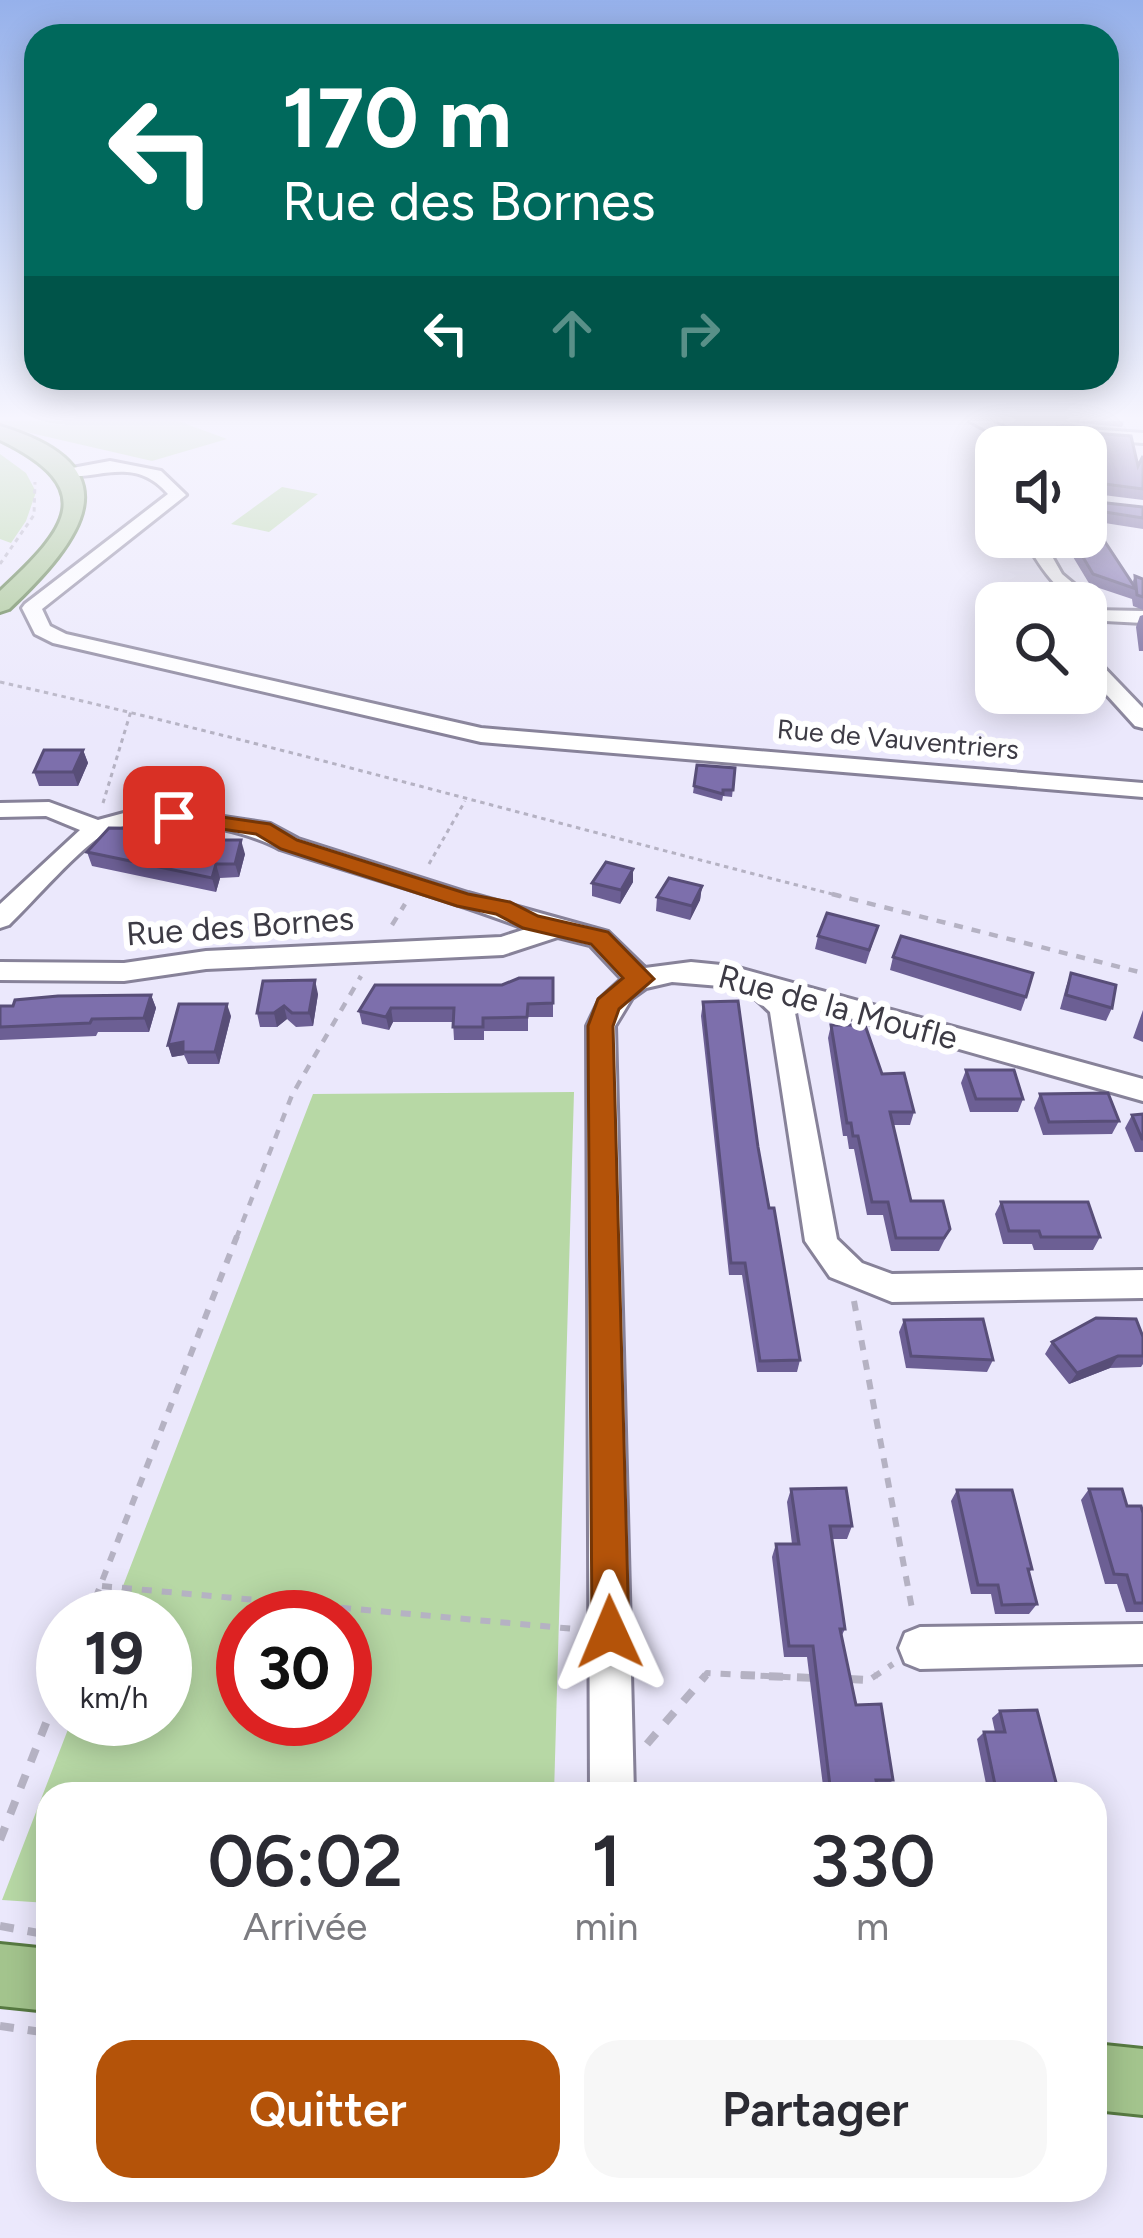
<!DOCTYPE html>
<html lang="fr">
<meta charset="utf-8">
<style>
:root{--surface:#fff;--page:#f7f7f7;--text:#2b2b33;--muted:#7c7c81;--accent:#b45309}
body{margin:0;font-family:Figtree,sans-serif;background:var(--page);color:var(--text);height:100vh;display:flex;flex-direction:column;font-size:45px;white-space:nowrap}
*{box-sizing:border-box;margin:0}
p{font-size:39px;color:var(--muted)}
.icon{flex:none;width:66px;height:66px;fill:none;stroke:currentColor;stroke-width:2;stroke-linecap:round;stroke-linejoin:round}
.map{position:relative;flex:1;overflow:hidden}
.side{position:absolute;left:36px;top:1782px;width:1071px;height:420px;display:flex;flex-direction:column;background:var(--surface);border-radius:36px;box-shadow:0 6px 30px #0003}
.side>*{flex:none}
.top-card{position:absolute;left:24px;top:24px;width:1095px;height:366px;border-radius:36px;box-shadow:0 6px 30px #0003;background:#00695c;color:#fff;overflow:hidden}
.fabs{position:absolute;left:975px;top:426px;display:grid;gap:24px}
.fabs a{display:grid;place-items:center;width:132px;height:132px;border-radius:24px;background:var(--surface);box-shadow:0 6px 30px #0003;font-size:60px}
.speed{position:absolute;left:36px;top:1590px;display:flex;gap:24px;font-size:60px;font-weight:700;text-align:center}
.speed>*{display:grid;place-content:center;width:156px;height:156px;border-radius:50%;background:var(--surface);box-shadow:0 6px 30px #0003;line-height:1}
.speed small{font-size:30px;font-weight:400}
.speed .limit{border:18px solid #d22;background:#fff;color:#111}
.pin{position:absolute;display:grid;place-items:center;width:102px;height:102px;color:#fff;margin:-51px;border-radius:24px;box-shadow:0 6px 18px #0006}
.me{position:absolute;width:132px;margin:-66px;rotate:359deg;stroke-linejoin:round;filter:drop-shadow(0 0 9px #0008)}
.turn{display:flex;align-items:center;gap:42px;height:252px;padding:0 60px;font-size:54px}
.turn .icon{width:156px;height:156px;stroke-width:2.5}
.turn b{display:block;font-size:84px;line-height:102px}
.lanes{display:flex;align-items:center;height:114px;padding:0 60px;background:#0003;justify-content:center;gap:60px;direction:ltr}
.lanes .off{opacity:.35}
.eta{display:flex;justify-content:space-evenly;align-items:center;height:204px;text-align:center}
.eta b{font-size:72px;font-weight:600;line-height:84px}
.action{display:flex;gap:24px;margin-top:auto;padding:24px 60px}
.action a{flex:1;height:138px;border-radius:36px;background:var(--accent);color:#fff;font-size:48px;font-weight:600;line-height:138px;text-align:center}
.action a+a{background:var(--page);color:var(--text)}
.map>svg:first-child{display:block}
.green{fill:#b7d8a5;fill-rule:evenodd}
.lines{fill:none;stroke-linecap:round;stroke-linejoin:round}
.minor-casing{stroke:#878299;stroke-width:6}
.major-casing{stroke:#577a42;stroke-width:6}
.path-far3{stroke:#b5b2c3;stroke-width:3;stroke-dasharray:4.5 4.5;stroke-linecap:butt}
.path-far2{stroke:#b5b2c3;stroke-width:4.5;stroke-dasharray:9 9;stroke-linecap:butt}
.path-far1{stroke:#b5b2c3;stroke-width:6;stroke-dasharray:10 10;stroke-linecap:butt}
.path{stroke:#b5b2c3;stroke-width:8;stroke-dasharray:14 14;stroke-linecap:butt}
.minor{fill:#fff;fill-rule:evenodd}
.major{fill:#a3c48d;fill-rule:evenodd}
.wall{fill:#6c5f94}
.shaded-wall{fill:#584e78}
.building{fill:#7d6fac;stroke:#584e78;stroke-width:3}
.route{fill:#b45309;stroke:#753606;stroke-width:3}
.labels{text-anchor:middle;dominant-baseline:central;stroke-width:12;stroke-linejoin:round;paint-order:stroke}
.far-street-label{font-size:27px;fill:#3d3b45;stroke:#fff}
.street-label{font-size:33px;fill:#3d3b45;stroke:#fff}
</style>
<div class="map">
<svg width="1143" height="2238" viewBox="0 0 1143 2238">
<rect width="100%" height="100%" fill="#ebe8fc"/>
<!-- green -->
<g class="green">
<polygon points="0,421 178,421 227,439 152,461 0,426"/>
<polygon points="0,454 26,473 36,492 26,521 11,543 0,539"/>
<polygon points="282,487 318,494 269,532 231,524"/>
<path d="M574,1092L554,1794H48V1903L2,1900L72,1719H165V1617H111L313,1094ZM345,1617V1719H243V1617Z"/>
</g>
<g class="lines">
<defs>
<g id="minor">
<polygon points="970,421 990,421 1027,438 1062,427 1143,433 1143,443 1063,437 1031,447 1007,447 1011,443"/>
<path d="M110,461L161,471L186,495L42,609L50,626L66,634L481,728L1143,783V797L481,742L53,643L35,634L22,608L25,604L168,494C130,449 85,489 56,471Z"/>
<path d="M1023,537H1041L1062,574L1092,599V607C1057,592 1046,577 1023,537Z"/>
<polygon points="1143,611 1143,623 1086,620 1086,612 1093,610"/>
<polygon points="1086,654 1093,656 1143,708 1143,728 1135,726 1086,672"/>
<path d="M49,802L98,820L150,806L270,824L298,839L468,893L608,932L645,968L691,962L731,966L1143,1079V1101L793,1002L837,1239L862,1263L892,1274L1143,1270V1298L892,1302L830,1277L805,1241L770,1012L744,988L672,982L646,988L632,998L615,1026L634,1794H590L587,1026L600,999L622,979L590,945L558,937L503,955L206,969L124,981L0,980V962L124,963L206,951L501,937L526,929C447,898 362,876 280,849C240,827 148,810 106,833C80,847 33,902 9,925L0,928V904L80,830L46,816L0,817V803Z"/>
<polygon points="1143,1624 1143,1664 920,1669 905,1663 899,1648 905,1633 920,1627"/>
</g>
<g id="major">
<path d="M0,426C137,467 82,540 9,609L0,612V591C67,529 101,489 0,440Z"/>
<polygon points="0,1944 48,1949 48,2011 0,2006"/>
<polygon points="1095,2044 1143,2049 1143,2115 1095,2110"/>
</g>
</defs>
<!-- minor casing -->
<use href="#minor" class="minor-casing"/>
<!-- major casing -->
<use href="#major" class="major-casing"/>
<!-- path-far3 -->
<g class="path-far3">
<polyline points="0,564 34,515 35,482"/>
<path d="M0,682C283,746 563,826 844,897"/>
<polyline points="103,803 131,711"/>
<polyline points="429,864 465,801"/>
</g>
<!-- path-far2 -->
<g class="path-far2">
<polyline points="832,894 1143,973"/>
<polyline points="392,925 405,904"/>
<polyline points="236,1239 292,1095 361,976"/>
</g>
<!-- path-far1 -->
<g class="path-far1">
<polyline points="854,1301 913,1614"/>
<polyline points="102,1586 575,1629"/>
<polyline points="88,1617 237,1236"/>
<polyline points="703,1678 707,1673 805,1678"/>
<polyline points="872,1678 893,1664"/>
</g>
<!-- path -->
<g class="path">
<polyline points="741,1675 814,1678"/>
<polyline points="849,1679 868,1680 876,1675"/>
<polyline points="647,1744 706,1675"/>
<polyline points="0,1840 63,1680"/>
<polyline points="0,1926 44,1934"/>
<polyline points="0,2026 48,2033"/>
</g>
<!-- minor -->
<use href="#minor" class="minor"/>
<!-- major -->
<use href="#major" class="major"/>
</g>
<!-- wall -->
<g class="wall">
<polygon points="1062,421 1124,421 1122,427"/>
<polygon points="1086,447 1138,466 1143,456 1143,500 1087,493 1089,501 1143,507 1143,529 1092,521 1132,583 1135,576 1143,579 1143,610 1133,606 1132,599 1090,585 1061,537 1086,537"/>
<polygon points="1143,615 1143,651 1139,651 1136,627 1140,616"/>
<polygon points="83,750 88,763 78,786 39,786 34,772"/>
<polygon points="697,765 735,768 732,797 723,796 722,801 693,793"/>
<polygon points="209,840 245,854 239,877 220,878 216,892 92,866 87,852"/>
<polygon points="633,869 633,882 620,904 592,896 592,883"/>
<polygon points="702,886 700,900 690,920 656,911 657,897"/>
<polygon points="878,926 866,964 815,949 818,936"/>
<polygon points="893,957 1026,997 1021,1011 890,970"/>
<polygon points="1071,973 1112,1008 1106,1021 1060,1009 1066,987"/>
<polygon points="553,978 553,1017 528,1017 528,1031 484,1031 484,1040 454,1040 453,1022 393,1022 389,1030 362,1024 359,1011 502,985"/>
<polygon points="318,994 313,1026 296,1027 287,1019 277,1027 260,1027 257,1013"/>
<polygon points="151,995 156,1008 149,1032 98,1032 96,1036 0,1040 0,1006"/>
<polygon points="703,1002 758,1147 800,1360 797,1372 757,1372 742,1275 729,1275 701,1016"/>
<polygon points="1143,1010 1143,1042 1133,1038"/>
<polygon points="231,1016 219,1064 188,1064 184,1055 172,1057 168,1045"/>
<polygon points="831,1025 882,1074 914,1112 910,1125 893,1125 911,1201 950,1229 939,1251 891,1251 883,1215 867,1215 854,1149 849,1149 847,1136 843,1136 828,1038"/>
<polygon points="966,1070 1023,1099 1018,1112 970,1112 961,1083"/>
<polygon points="1040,1094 1119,1121 1112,1134 1043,1135 1034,1108"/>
<polygon points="1143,1114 1143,1152 1135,1152 1125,1128 1132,1115"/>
<polygon points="1001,1202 1100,1237 1093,1250 1034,1250 1032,1244 1003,1244 995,1214"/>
<polygon points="904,1320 993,1360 987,1372 906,1368 899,1332"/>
<polygon points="1143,1337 1143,1364 1141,1367 1110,1368 1069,1384 1045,1354 1052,1342"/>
<polygon points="791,1489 852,1526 847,1539 832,1539 845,1629 842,1635 856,1705 893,1780 885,1788 878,1788 879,1794 824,1794 807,1657 784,1657 772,1557 776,1544 792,1544 787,1502"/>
<polygon points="1089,1489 1143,1513 1143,1612 1126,1612 1117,1584 1105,1584 1081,1500"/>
<polygon points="957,1490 1032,1569 1029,1572 1037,1604 1029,1614 995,1614 991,1594 971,1594 951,1501"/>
<polygon points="1000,1711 1059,1794 988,1794 977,1739 984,1732 995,1732 992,1718"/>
</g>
<!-- shaded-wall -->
<g class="shaded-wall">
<polygon points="83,750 88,763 78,786 73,772"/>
<polygon points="241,840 245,854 239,877 235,864"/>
<polygon points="216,864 220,878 216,892 212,878"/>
<polygon points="633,869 633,882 620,904 621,890"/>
<polygon points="702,886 700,900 690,920 692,906"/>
<polygon points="315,980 318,994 313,1026 309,1013"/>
<polygon points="151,995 156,1008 149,1032 144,1018"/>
<polygon points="227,1004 231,1016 219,1064 215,1052"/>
<polygon points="284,1006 287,1019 277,1027 274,1013"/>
<polygon points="391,1008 393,1022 389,1030 386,1017"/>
<polygon points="183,1042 184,1055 172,1057 168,1045"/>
<polygon points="1118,1356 1110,1368 1069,1384 1077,1373"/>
</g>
<!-- building -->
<g class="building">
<polygon points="1067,431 1131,436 1138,466 1143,456 1143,489 1090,482 1086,485 1086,447 1057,447 1060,433"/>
<polygon points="1086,491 1089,501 1143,507 1143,518 1086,509"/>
<polygon points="1086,513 1136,589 1093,574 1071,537 1086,537"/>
<polygon points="1135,576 1143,579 1143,597 1137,595"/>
<polygon points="44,750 83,750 73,772 34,772"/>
<polygon points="697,765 735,768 733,790 723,790 723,794 694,786"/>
<polygon points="109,828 206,829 202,840 241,840 235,864 216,864 212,878 87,852"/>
<polygon points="606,862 633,869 621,890 592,883"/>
<polygon points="669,878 702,886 692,906 657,897"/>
<polygon points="827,913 878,926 869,950 818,936"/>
<polygon points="901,936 1033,973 1026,997 893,957"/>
<polygon points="1071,973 1116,985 1112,1008 1066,995"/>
<polygon points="519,978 553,978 553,1003 528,1004 527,1017 483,1018 483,1027 453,1027 454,1008 391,1008 386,1017 359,1011 375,985 502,985"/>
<polygon points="315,980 309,1013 292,1013 284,1006 274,1013 257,1013 263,981"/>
<polygon points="151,995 144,1018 92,1019 90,1023 0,1027 0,1006 13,1006 15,1000 58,996"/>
<polygon points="738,1001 758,1147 769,1208 774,1208 800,1360 760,1361 745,1263 731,1263 703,1002"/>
<polygon points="179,1004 227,1004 215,1052 183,1052 183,1042 168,1045"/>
<polygon points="831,1025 865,1025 882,1074 904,1073 914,1112 890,1112 911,1201 943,1201 950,1229 944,1238 896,1238 888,1202 872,1202 858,1136 853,1136 851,1123 847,1123"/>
<polygon points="966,1070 1014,1070 1023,1099 976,1099"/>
<polygon points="1108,1093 1119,1121 1049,1122 1040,1094"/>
<polygon points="1143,1114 1143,1139 1142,1139 1132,1115"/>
<polygon points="1001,1202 1088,1202 1100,1237 1041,1237 1039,1231 1009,1231"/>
<polygon points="1096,1318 1136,1319 1143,1337 1143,1356 1118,1356 1077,1373 1052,1342"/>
<polygon points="983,1319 993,1360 911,1356 904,1320"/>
<polygon points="846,1488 852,1526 830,1526 845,1629 840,1629 856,1705 881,1704 893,1780 876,1780 879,1794 831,1794 813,1646 789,1646 776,1544 799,1544 791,1489"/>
<polygon points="1089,1489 1122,1489 1127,1506 1141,1506 1143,1513 1143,1603 1135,1603 1127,1575 1114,1574"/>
<polygon points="957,1490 1012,1490 1032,1569 1028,1569 1037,1604 1002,1605 998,1585 978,1585"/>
<polygon points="1037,1710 1059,1794 997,1794 984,1732 1005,1732 1000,1711"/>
</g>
<!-- sky -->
<linearGradient id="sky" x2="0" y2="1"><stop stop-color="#96b1eb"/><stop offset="0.57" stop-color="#f6f5fe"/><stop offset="1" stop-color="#f6f5fe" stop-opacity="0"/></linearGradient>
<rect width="1143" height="734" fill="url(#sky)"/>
<!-- route -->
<polygon class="route" points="174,810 270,824 297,840 468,894 510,902 538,916 608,932 654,979 619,1009 613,1026 629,1632 623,1645 610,1650 597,1645 592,1632 588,1026 598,999 623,978 591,944 523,928 496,914 457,906 281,849 256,834 166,821 163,817"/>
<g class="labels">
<!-- far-street labels -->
<g class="far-street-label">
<text transform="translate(898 739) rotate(5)">Rue de Vauventriers</text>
</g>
<!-- street labels -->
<g class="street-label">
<text transform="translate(240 926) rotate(-4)">Rue des Bornes</text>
<text transform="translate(838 1007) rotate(15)">Rue de la Moufle</text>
</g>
</g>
</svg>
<div class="fabs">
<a><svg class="icon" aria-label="sound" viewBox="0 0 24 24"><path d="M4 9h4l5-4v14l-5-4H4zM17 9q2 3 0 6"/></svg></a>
<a><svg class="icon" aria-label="search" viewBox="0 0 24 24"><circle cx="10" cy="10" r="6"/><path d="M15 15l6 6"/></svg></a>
</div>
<div class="speed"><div>19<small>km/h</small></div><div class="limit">30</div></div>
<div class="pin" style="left:174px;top:817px;background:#d93025"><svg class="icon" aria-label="arrive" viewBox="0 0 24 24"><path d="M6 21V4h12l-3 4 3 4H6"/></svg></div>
<svg class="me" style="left:610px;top:1632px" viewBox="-20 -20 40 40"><path d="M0-17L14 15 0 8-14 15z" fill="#b45309" stroke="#fff" stroke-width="4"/></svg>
<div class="top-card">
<div class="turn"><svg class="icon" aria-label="left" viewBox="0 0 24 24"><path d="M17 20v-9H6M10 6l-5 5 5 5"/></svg><div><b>170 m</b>Rue des Bornes</div></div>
<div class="lanes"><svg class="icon" aria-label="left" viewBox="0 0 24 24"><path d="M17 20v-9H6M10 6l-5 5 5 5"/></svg><svg class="icon off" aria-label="ahead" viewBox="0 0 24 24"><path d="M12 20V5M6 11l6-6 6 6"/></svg><svg class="icon off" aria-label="right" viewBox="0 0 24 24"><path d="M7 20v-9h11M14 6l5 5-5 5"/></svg></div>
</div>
<section class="side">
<div class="eta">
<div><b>06:02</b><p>Arrivée</p></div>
<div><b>1</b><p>min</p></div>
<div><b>330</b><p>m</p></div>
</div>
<div class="action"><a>Quitter</a><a>Partager</a></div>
</section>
</div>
